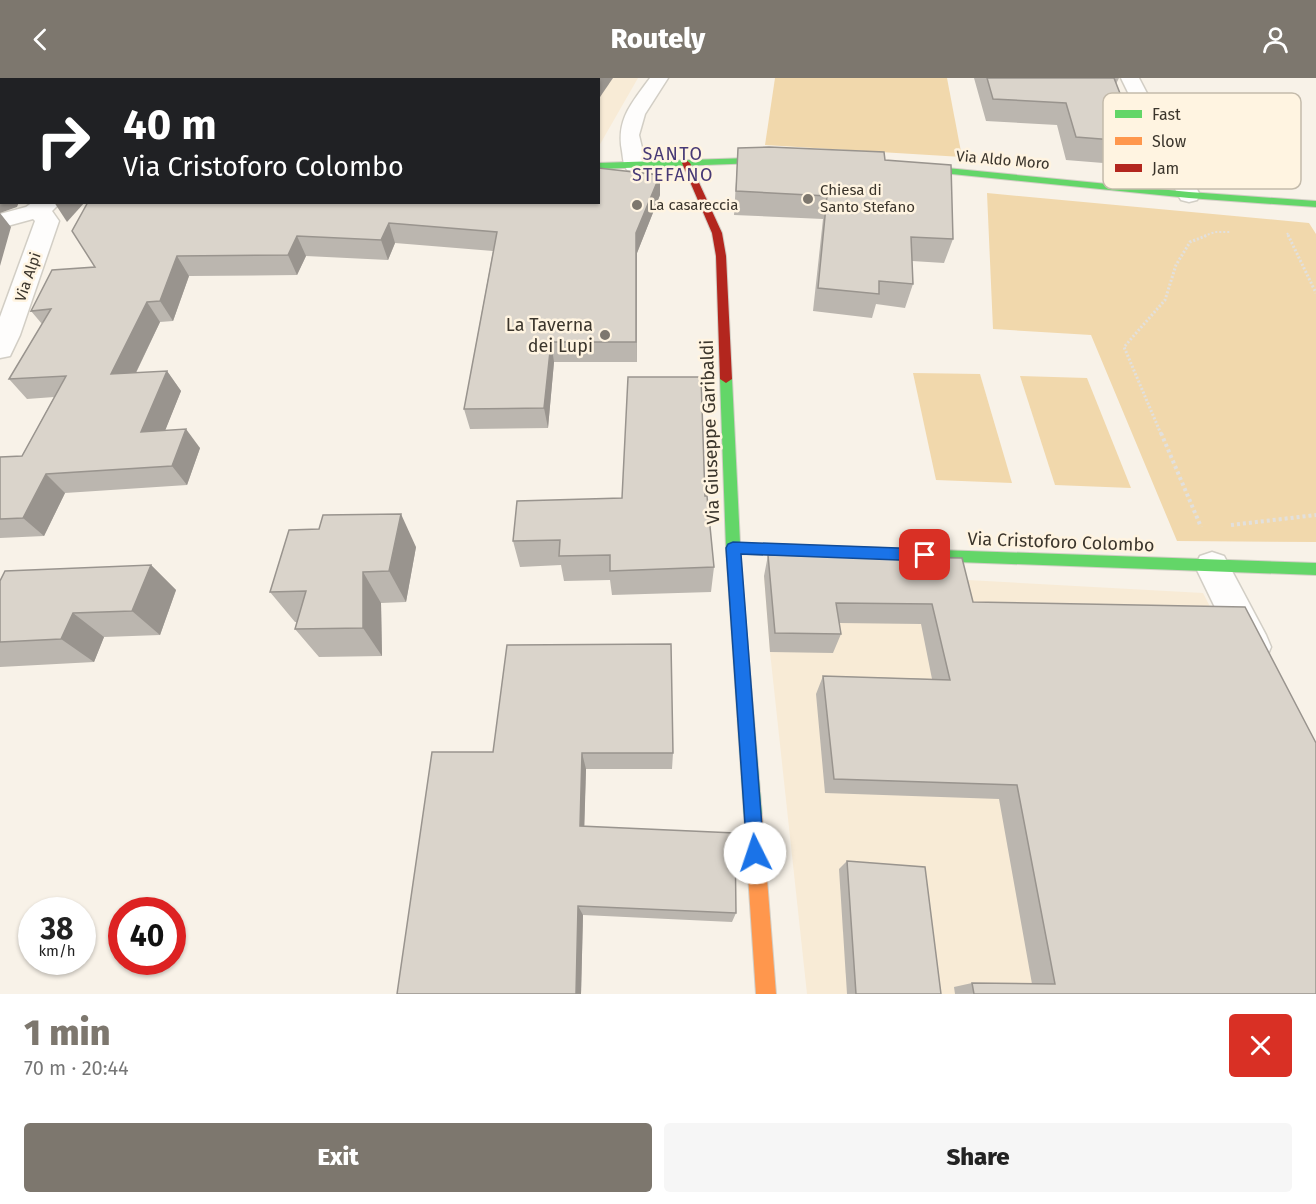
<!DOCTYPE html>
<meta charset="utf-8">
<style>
:root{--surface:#fff;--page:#f6f6f6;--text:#222;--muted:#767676;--accent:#7d776e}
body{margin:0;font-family:"Fira Sans",sans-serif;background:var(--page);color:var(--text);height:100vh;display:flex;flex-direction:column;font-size:22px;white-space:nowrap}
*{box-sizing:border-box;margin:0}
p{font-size:20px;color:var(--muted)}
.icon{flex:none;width:33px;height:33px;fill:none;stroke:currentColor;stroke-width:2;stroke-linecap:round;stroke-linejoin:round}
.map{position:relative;height:916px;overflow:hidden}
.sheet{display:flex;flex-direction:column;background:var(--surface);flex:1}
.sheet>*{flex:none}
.guide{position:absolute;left:0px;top:0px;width:600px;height:126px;box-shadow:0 2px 4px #0004;background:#202124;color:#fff;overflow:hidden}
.speed{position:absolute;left:18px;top:819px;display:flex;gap:12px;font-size:30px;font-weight:700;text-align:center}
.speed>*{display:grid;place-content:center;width:78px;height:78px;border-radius:50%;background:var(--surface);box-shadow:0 2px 4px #0004;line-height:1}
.speed small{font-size:15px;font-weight:400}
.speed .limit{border:9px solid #d22;background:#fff;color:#111}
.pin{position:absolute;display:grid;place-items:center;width:51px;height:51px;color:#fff;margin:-26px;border-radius:12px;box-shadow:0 3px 9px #0006}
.me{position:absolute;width:66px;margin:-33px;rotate:356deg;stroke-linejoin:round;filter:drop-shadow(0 0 4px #0008)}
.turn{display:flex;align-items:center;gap:21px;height:126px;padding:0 24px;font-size:27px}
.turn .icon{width:78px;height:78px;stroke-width:2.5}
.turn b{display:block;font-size:42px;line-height:51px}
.round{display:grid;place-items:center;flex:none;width:63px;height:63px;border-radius:6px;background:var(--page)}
.headline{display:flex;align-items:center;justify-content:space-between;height:102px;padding:0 24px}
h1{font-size:36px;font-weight:800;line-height:45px;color:var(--accent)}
.action{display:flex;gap:12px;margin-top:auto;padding:12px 24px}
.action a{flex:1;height:69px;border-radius:6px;background:var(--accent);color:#fff;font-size:24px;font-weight:800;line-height:69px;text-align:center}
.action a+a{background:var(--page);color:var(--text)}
header{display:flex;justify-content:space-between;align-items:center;height:78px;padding:0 24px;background:var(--accent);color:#fff;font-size:27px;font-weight:800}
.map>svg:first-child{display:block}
.built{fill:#f8ebd6}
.green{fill:#f1d8ac}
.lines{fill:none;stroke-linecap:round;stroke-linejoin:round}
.street-casing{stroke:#d2cec5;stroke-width:3}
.fast-casing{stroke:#d2cec5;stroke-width:2}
.slow-casing{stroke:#d2cec5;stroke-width:2}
.jam-casing{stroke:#d2cec5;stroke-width:2}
.path-far2{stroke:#e2e0dd;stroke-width:2;stroke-dasharray:2 2;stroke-linecap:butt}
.path-far1{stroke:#e2e0dd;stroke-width:3;stroke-dasharray:2 2;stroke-linecap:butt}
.path{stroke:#e2e0dd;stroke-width:4;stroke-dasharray:3 3;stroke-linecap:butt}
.street{fill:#fefdfc;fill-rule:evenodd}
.fast{fill:#63d668;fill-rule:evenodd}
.slow{fill:#ff974d;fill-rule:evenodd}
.jam{fill:#b3261e;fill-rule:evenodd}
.wall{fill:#bbb6af}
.shaded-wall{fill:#99948e}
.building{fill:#dad4cb;stroke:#99948e;stroke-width:1.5}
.route{fill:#1a73e8;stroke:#114b97;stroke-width:1.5}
.poi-dot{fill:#7d776e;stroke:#fff4e1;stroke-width:2}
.labels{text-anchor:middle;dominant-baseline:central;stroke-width:5;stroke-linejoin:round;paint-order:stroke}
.far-street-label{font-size:15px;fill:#3b352c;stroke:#fff4e1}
.far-poi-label{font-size:15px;fill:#3b352c;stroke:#fff4e1;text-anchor:start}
.far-quarter-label{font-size:18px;letter-spacing:1.5px;fill:#473976;stroke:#fff4e1}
.poi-label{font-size:18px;fill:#3b352c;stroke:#fff4e1;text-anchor:end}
.street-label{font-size:18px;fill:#3b352c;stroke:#fff4e1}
.key{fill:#fff4e1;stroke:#c4bbab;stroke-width:1.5}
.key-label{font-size:16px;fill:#3b352c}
</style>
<header><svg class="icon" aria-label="back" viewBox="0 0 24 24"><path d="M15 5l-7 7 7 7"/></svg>Routely<svg class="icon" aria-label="person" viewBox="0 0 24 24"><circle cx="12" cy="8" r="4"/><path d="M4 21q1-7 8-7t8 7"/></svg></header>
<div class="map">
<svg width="1316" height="916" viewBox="0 0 1316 916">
<rect width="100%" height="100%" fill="#f8f2e8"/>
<!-- built -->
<g class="built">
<polygon points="351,0 638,0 599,68 598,2"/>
<polygon points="764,498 949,501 1203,515 1220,548 1316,916 807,916 770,574"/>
</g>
<!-- green -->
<g class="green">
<polygon points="775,0 947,0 962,79 765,67"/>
<polygon points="987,115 1309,145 1316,156 1316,464 1177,463 1091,257 993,251"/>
<polygon points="913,295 980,296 1012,405 936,402"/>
<polygon points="1020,298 1087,300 1131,410 1055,407"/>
</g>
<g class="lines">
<defs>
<g id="street">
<path d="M650,0H668L645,36L639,57L646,87L643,92L635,93L627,92C623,86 623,80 622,73C616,41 632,25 650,0Z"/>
<polygon points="1121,0 1139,0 1200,117 1197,122 1189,124 1181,122 1178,117"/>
<polygon points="33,124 61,124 52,133 59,143 20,257 10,278 0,280 0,239 35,143 33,141 0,150 0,136 26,129"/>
<polygon points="1212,474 1224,478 1266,557 1271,569 1266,581 1253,585 1240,581 1195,488 1200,478"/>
</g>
<g id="fast">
<polygon points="783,79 787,82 786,84 598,91 598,85"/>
<polygon points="906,86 1189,114 1316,123 1316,129 1189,120 903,91 903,87"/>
<polygon points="726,297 732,301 740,465 1316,485 1316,497 740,476 762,737 759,743 753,746 747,743 744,737 726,470 720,301"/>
</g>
<g id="slow">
<polygon points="320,0 328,0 319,2"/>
<polygon points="753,728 759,731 762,737 776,916 756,916 744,737 747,731"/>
</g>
<polygon id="jam" points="686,82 690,85 722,155 726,178 732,301 726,305 720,301 716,178 712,155 682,85"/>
</defs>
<!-- street casing -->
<use href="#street" class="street-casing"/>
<!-- fast casing -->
<use href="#fast" class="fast-casing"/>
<!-- slow casing -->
<use href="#slow" class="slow-casing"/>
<!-- jam casing -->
<use href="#jam" class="jam-casing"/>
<!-- path-far2 -->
<g class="path-far2">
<polyline points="1287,155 1289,158"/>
<polyline points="1204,158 1215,154 1231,154"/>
</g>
<!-- path-far1 -->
<g class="path-far1">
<polyline points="1288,157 1316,215"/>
<polyline points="1161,356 1124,269 1165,222 1176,187 1190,164 1208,157"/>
</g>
<!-- path -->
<g class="path">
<polyline points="1161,355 1201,449"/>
<polyline points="1231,447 1316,437"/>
</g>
<!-- street -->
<use href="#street" class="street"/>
<!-- fast -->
<use href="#fast" class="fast"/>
<!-- slow -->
<use href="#slow" class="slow"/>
<!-- jam -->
<use href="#jam" class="jam"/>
</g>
<!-- wall -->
<g class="wall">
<polygon points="405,0 613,0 598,2 417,2"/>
<polygon points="974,0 1119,0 1116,6 1139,64 1128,87 1066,82 1057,47 986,43"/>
<polygon points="738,70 885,82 953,161 944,185 912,183 913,206 905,230 876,226 872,240 813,233 823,141 734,137"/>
<polygon points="660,117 637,175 637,284 554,284 548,350 470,351 464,331 493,173 395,165 388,182 306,178 297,197 189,198 173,243 160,244 136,295 167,293 181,313 165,352 200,370 187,407 65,415 44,458 0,460 0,379 22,378 54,319 27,321 9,301 42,246 31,233 95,189 88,124"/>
<polygon points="705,418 714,489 711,514 612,517 610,502 564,503 561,487 520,489 513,463"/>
<polygon points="416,469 406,524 381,525 382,578 319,579 295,551 297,544 295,544 270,514"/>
<polygon points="768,477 973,524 1316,916 955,916 954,909 972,905 1032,906 999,721 825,715 816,616 823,598 932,601 921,546 839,545 841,556 833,575 770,574 764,498"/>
<polygon points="151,487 176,512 160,557 104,559 94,584 0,589 0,503"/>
<polygon points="493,674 673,675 672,691 586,691 584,748 736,835 732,844 583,837 581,916 397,916"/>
<polygon points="847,783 941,916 847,916 839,791"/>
</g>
<!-- shaded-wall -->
<g class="shaded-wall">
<rect x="260" y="0" width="17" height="2"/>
<polygon points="599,0 613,0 598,22 598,2"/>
<polygon points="660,97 660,117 637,175 637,284 636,155"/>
<polygon points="2,109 2,124 19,124 17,129 0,135 11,149 0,188 0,110"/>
<polygon points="54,124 85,124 67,144"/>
<polygon points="389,145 395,165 388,182 381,162"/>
<polygon points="297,158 306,178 297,197 288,177"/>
<polygon points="177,178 189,198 173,243 160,223"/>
<polygon points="147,224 160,244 126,315 111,296"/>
<polygon points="551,264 554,284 548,350 544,330"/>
<polygon points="167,293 181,313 157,373 141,354"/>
<polygon points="186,351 200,370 187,407 172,388"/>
<polygon points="46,396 65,415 44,458 23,440"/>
<polygon points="401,436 416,469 406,524 389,493"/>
<polygon points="151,487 176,512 160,557 132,533"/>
<polygon points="363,494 381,525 382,578 363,550"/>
<polygon points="73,535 104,559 94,584 61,561"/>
<polygon points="582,675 586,691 584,760 580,748"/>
<polygon points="578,828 583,837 581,916 576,916"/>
</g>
<!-- building -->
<g class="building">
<polygon points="0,0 260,0 260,2 2,2 2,109 0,110"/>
<polygon points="423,0 599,0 598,2 422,2"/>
<polygon points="987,0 1114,0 1139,64 1076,59 1066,25 993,21"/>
<polygon points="769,69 884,74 885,82 951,87 953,161 911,159 913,206 879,203 879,216 818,210 827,118 736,113 738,70"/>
<polygon points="598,90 660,97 636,155 636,264 551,264 544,330 464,331 497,154 389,145 381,162 297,158 288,177 177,178 160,223 147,224 111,296 167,293 141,354 186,351 172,388 46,396 23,440 0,441 0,379 22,378 66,298 9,301 51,231 31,233 52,192 95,189 72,153 88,124 598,124"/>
<polygon points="628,299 701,299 705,418 707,418 714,489 610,493 610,477 559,478 560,462 513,463 517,423 622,420"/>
<polygon points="401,436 389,493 363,494 363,550 295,551 306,513 270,514 289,452 319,451 323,437"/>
<polygon points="768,477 962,480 973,524 1245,529 1316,665 1316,916 974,916 972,905 1055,906 1017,707 834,701 823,598 950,602 932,526 836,525 841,556 775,555"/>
<polygon points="151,487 132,533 73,535 61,561 0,564 0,503 5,493"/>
<polygon points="671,566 673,675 582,675 580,748 735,755 736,835 578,828 576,916 397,916 432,674 493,674 507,567"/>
<polygon points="847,783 925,789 941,916 856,916"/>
</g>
<!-- route -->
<polygon class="route" points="733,464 925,471 930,473 932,477 930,481 925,483 741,476 764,775 762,781 755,784 749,781 747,775 726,470 728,466"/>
<!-- markers -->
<g class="poi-dot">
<circle cx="808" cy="121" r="6"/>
<circle cx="637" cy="127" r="6"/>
<circle cx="605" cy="257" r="6"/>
</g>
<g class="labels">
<!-- far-street labels -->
<g class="far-street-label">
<text transform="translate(1003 82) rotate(5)">Via Aldo Moro</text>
<text transform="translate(28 199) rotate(-71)">Via Alpi</text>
</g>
<!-- far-poi labels -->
<g class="far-poi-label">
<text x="820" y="112">Chiesa di<tspan x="820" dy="17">Santo Stefano</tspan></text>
<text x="649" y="127">La casareccia</text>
</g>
<!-- far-quarter labels -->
<g class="far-quarter-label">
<text x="673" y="76">SANTO<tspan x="673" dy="21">STEFANO</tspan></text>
</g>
<!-- poi labels -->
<g class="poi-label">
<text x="593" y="247">La Taverna<tspan x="593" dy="21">dei Lupi</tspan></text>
</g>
<!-- street labels -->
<g class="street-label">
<text transform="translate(710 354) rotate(-92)">Via Giuseppe Garibaldi</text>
<text transform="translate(1061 464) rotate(2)">Via Cristoforo Colombo</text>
</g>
</g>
<!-- legend -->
<rect x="1103" y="15" width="198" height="96" rx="9" class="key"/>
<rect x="1115" y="32" width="27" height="8" fill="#63d668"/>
<rect x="1115" y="59" width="27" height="8" fill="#ff974d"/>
<rect x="1115" y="86" width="27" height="8" fill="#b3261e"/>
<g class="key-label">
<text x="1152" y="42">Fast</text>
<text x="1152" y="69">Slow</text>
<text x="1152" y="96">Jam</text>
</g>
</svg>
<div class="speed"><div>38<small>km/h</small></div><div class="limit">40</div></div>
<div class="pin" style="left:925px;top:477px;background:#d93025"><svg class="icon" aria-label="arrive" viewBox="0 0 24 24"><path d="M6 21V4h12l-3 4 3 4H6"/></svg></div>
<svg class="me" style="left:755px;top:775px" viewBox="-20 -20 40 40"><circle r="19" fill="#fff"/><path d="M0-13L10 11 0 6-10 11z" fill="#1a73e8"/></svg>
<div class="guide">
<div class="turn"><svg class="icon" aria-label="right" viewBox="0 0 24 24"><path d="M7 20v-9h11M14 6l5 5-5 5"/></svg><div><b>40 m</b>Via Cristoforo Colombo</div></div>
</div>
</div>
<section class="sheet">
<div class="headline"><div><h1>1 min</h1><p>70 m · 20:44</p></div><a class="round" style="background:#d93025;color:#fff"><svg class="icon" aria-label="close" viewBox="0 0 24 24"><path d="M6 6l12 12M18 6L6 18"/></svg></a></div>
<div class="action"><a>Exit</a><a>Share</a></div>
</section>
